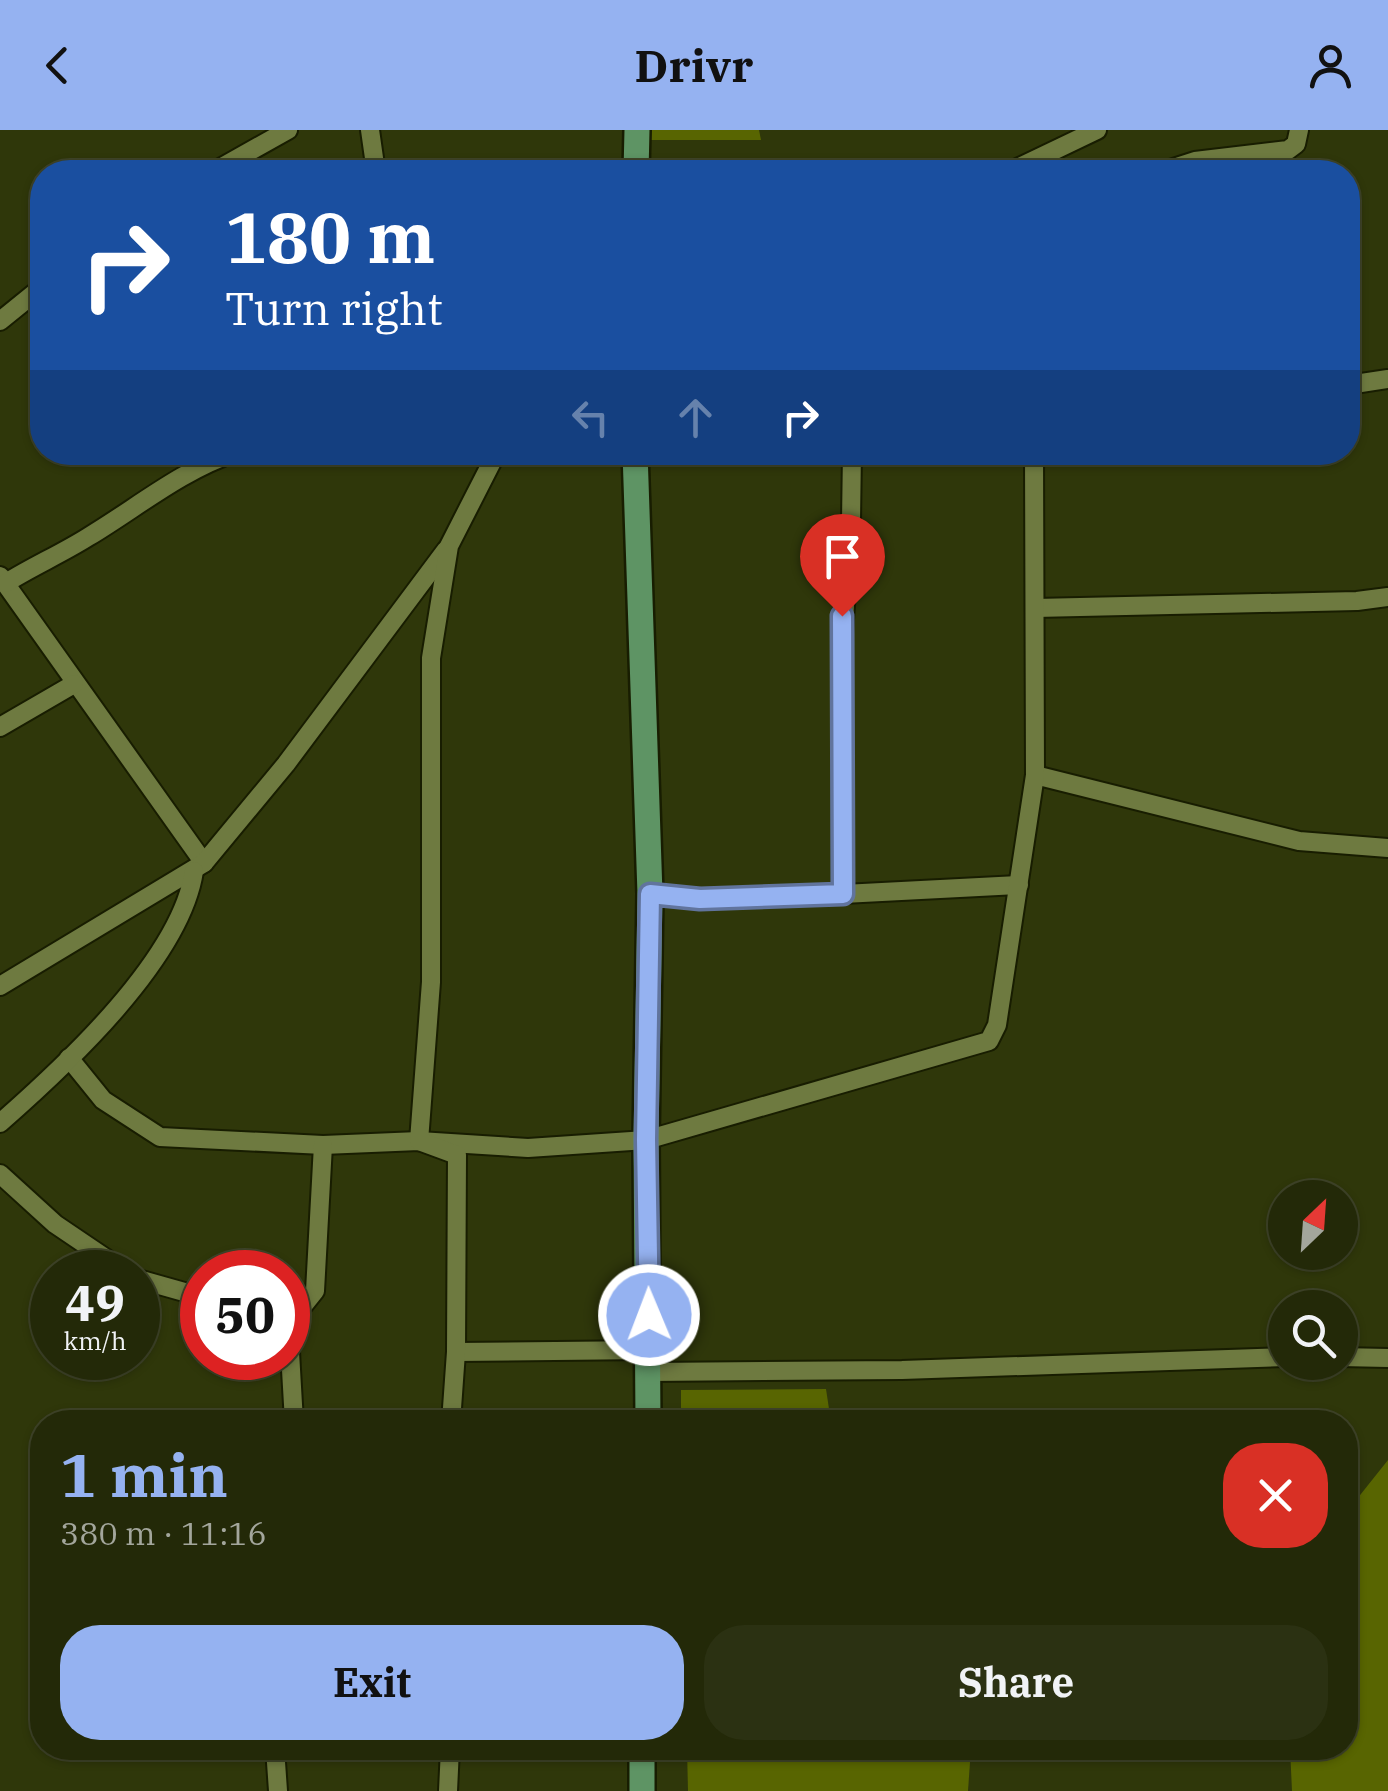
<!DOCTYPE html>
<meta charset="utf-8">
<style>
:root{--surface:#232908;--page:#2b3112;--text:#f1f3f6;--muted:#a3a69c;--line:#404529;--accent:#95b2f1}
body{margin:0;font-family:"IBM Plex Serif",serif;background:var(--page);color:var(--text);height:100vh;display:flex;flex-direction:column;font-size:38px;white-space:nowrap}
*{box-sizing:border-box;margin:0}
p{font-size:32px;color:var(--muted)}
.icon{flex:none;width:55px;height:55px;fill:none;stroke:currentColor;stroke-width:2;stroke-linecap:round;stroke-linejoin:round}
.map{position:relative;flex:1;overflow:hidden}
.panel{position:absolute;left:30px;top:1280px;width:1328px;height:350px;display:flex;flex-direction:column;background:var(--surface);border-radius:40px;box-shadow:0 2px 8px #0004,0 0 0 2px var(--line)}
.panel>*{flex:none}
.banner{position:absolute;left:30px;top:30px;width:1330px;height:305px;border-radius:40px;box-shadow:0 2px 8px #0004,0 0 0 2px var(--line);background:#1a4fa0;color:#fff;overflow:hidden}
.needle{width:65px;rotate:25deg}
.buttons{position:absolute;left:1268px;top:1050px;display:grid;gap:20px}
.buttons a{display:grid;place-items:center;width:90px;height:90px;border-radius:50%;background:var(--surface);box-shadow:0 2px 8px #0004,0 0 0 2px var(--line);font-size:50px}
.speed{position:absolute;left:30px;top:1120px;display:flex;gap:20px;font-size:50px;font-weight:700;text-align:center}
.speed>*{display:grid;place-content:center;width:130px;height:130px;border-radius:50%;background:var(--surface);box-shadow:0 2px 8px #0004,0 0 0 2px var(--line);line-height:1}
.speed small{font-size:25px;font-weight:400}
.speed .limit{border:15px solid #d22;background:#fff;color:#111}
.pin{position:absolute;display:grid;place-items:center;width:85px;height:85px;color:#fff;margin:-102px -42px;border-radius:50% 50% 50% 0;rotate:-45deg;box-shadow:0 0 10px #0007}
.pin .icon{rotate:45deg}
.me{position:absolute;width:110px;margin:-55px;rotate:359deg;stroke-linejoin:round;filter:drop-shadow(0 0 8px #0008)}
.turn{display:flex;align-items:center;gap:35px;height:210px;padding:0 30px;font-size:45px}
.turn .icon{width:130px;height:130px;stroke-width:2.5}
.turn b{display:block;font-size:70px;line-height:85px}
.lanes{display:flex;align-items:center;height:95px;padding:0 30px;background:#0003;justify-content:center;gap:50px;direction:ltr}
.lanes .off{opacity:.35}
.round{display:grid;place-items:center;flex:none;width:105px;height:105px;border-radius:40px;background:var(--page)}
.headline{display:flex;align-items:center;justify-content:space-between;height:170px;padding:0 30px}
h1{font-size:60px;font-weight:700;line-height:75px;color:var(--accent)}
.button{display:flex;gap:20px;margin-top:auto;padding:20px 30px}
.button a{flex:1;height:115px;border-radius:40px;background:var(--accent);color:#111;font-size:40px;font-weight:700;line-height:115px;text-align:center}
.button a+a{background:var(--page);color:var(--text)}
header{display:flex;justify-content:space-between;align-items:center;height:130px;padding:0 30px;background:var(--accent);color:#111;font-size:45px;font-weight:700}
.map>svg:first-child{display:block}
.green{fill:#586501}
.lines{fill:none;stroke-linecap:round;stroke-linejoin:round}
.street-casing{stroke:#181d01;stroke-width:22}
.secondary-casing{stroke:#181d01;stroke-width:30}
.street{stroke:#6e7a40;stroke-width:18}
.secondary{stroke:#5e9464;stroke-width:25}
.route-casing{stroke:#61749d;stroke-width:25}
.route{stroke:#95b2f1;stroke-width:18}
</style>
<header><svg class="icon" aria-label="back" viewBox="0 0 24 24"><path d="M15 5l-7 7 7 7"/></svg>Drivr<svg class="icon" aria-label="person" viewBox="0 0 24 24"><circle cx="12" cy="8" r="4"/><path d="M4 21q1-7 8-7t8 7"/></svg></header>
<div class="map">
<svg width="1388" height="1661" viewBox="0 0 1388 1661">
<rect width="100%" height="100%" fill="#2f370a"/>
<!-- green -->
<g class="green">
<polygon points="651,0 759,0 761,10 649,10"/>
<polygon points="826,1259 831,1292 681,1292 681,1260"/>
<polygon points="1388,1330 1388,1661 1292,1661 1290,1618 1345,1618 1345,1384"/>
<polygon points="687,1618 971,1618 968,1661 688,1661"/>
</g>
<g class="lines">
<defs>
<g id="street">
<polyline points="370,0 376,42"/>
<polyline points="213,42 288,0"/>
<polyline points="1009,42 1097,0"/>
<polyline points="1161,42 1195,31 1288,20 1296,14 1299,0"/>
<polyline points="0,191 42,157"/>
<polyline points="1348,255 1388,249"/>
<polyline points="247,322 277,326 285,322"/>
<polyline points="0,446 204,733"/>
<path d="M6,453C33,436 61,424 88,407C138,377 180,341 236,322"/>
<polyline points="1035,478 1357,471 1388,467"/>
<polyline points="0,597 74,554"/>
<polyline points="1035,645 1299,711 1388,718"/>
<polyline points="650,764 700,769 843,764 841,532 851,391 852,322"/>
<polyline points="843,764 1019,755"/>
<polyline points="0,856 204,733 286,634 446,420"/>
<polyline points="69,928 103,970 160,1007 323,1015 419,1011 528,1018 646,1010 989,911 997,895 1035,645 1034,322"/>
<path d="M0,993C65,936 181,829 194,741"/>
<polyline points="0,1044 55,1094 126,1142"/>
<polyline points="138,1149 202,1167"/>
<polyline points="288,1181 303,1176 315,1161 323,1015"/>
<polyline points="288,1187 294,1292"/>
<polyline points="456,1222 649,1220"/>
<polyline points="1340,1227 1388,1228"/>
<polyline points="649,1242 902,1240 1285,1227"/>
<polyline points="451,1292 456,1222 457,1025 419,1011 431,852 431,528 449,416 497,322"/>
<polyline points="275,1618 278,1661"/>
<polyline points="448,1661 450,1618"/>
</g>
<g id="secondary">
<polyline points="636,42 637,0"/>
<polyline points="635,322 650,764 646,1010 648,1292"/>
<polyline points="642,1661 642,1618"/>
</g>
</defs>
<!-- street casing -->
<use href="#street" class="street-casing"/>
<!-- secondary casing -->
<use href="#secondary" class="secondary-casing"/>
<!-- street -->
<use href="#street" class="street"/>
<!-- secondary -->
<use href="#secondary" class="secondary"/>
</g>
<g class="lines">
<defs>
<polyline id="route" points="649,1185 646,1010 650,764 700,769 843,764 842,486"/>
</defs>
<!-- route casing -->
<use href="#route" class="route-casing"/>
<!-- route -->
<use href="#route" class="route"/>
</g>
</svg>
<div class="buttons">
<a><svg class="needle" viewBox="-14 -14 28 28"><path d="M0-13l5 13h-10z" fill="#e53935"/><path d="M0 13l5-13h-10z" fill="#a3a69c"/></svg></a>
<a><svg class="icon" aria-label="search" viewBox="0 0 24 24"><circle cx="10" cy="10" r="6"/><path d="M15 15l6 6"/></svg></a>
</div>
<div class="speed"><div>49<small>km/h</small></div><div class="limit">50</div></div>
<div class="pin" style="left:842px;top:486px;background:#d93025"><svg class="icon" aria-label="arrive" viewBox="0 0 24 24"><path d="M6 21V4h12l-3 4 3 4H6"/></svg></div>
<svg class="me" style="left:649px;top:1185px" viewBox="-20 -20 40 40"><circle r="17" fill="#95b2f1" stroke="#fff" stroke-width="3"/><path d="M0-11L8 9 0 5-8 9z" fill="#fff"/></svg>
<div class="banner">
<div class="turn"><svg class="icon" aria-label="right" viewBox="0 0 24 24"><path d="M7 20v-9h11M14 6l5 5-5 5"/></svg><div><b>180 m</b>Turn right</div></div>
<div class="lanes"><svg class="icon off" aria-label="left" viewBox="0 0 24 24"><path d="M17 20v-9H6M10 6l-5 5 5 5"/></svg><svg class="icon off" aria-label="ahead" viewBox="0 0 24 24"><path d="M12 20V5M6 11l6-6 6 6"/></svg><svg class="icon" aria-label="right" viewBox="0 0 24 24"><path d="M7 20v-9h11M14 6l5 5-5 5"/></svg></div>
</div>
<section class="panel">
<div class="headline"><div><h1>1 min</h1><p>380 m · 11:16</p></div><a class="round" style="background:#d93025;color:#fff"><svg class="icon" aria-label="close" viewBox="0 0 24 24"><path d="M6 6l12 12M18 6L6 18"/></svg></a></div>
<div class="button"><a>Exit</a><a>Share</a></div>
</section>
</div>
